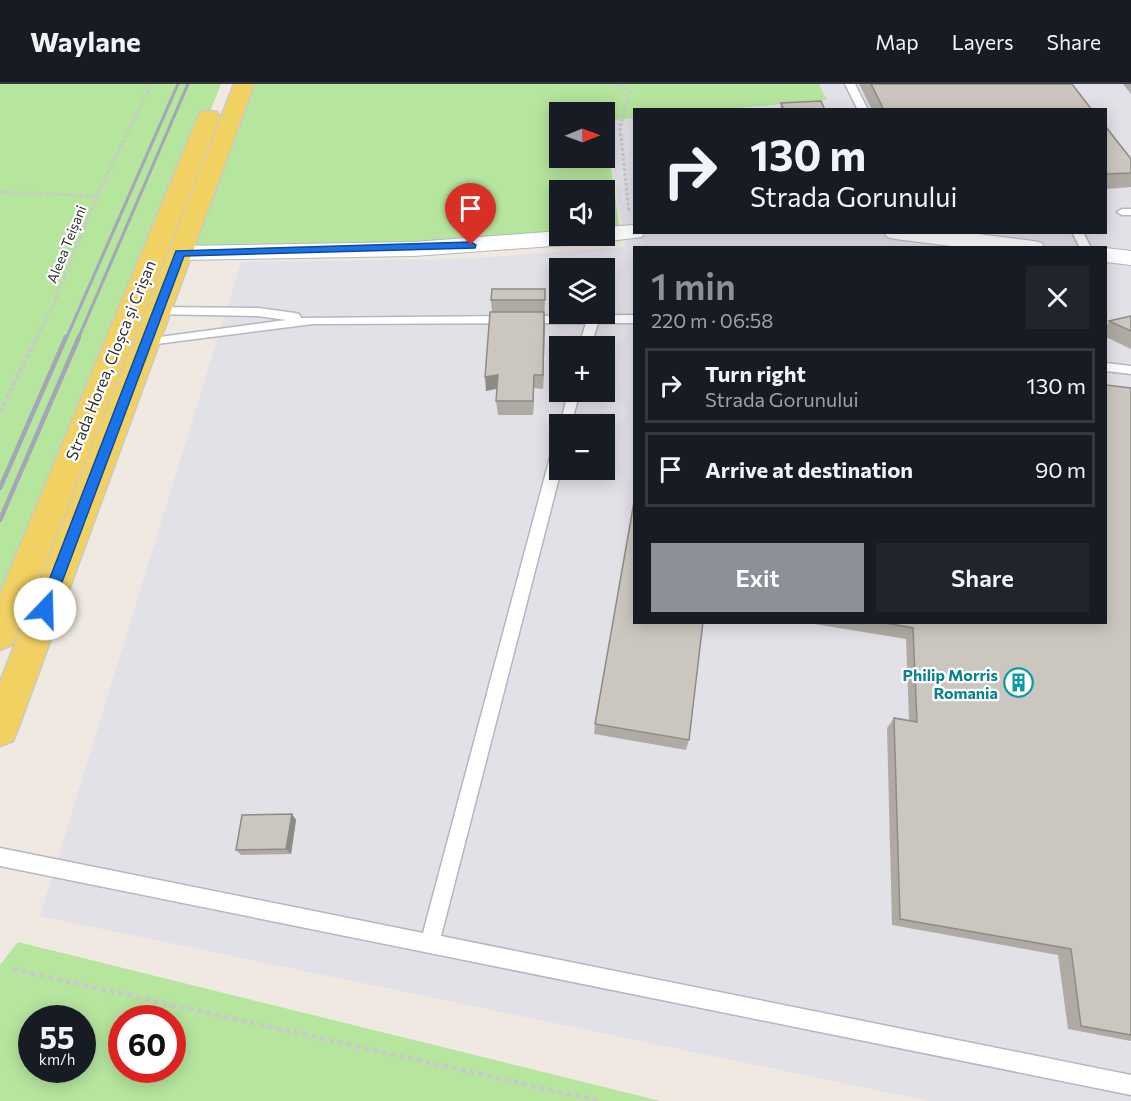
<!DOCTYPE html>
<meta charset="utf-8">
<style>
:root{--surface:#171b24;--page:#20242c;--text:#f1f3f6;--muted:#9ea1a6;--line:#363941;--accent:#8c9099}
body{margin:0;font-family:Commissioner,sans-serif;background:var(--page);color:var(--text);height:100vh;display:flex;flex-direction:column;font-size:22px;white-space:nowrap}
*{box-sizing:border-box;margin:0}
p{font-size:20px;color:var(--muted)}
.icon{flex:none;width:33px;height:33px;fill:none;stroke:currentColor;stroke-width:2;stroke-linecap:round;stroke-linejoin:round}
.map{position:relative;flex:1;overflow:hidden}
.drawer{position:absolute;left:633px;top:162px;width:474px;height:378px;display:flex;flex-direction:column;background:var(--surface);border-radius:0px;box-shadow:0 3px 15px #0003}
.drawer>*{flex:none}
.banner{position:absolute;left:633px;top:24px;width:474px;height:126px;border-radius:0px;box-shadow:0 3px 15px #0003;background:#171b24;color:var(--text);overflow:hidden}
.needle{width:39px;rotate:89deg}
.tools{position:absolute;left:549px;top:18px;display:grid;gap:12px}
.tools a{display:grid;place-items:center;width:66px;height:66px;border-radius:0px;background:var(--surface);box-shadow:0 3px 15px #0003;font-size:30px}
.speed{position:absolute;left:18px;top:921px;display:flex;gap:12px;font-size:30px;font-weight:700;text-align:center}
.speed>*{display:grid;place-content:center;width:78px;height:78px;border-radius:50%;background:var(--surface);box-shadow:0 3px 15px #0003;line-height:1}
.speed small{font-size:15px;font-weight:400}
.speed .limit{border:9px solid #d22;background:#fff;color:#111}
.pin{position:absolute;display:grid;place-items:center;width:51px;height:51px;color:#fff;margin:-62px -26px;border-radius:50% 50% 50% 0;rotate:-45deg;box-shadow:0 0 6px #0007}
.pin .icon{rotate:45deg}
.me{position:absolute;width:66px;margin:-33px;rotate:21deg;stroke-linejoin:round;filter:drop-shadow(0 0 4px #0008)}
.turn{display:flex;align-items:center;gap:21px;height:126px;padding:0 18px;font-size:27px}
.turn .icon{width:78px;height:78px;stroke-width:2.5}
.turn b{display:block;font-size:42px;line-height:51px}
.round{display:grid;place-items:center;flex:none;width:63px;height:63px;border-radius:0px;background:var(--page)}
.headline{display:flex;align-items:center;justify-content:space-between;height:102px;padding:0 18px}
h1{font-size:36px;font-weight:600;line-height:45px;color:var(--accent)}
.cta{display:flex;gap:12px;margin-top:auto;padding:12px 18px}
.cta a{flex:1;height:69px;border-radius:0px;background:var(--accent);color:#fff;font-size:24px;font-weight:600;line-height:69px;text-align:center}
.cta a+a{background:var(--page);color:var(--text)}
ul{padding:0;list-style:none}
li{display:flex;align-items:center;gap:18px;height:75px;margin:0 12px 9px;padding:0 6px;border:3px solid var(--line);border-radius:0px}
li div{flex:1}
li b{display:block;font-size:22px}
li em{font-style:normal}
header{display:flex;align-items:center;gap:36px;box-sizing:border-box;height:84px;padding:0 30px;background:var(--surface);border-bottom:2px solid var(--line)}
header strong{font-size:28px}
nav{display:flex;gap:33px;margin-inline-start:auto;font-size:21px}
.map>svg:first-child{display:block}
.industrial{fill:#e3e1e8;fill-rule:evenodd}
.green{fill:#b6e59e;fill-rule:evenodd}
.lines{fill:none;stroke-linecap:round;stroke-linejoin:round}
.lane-casing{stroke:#b4b7c1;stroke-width:3}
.street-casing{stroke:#b4b7c1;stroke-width:2}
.primary-casing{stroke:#c9c9c9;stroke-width:3}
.path-far2{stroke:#c9c9c9;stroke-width:3;stroke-dasharray:3 2;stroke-linecap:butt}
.path-far1{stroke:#c9c9c9;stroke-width:4;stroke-dasharray:4.5 3;stroke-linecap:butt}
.path{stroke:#c9c9c9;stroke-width:4.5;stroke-dasharray:5 4;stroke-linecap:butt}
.lane{fill:#fff;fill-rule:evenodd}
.street{fill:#fff;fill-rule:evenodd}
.primary{fill:#f2d163;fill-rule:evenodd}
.rail-far1{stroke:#a3a6b8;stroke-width:3}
.rail{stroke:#a3a6b8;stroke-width:4.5}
.wall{fill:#afaba4}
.shaded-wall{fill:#8e8b86}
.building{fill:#cbc7bf;stroke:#8e8b86;stroke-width:1.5}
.route{fill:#1a73e8;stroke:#114b97;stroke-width:1.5}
.labels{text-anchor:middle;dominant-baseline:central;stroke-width:4.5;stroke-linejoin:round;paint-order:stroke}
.far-street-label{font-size:14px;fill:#2e2e2e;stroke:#fff}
.street-label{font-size:16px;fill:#2e2e2e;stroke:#fff}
.culture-label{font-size:16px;font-weight:bold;fill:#0d838f;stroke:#fff;text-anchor:end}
</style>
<header>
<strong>Waylane</strong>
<nav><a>Map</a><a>Layers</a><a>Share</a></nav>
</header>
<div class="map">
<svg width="1131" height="1017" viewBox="0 0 1131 1017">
<rect width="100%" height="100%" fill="#efe9e1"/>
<!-- industrial -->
<path class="industrial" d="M819,0H1131V1017H929L40,832L241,178L461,175L626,163L605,37L634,34V148H1106V26L728,25L827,16ZM634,164H1106V538H634ZM560,184H604V230H560ZM560,262H604V308H560ZM560,340H604V386H560Z"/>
<!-- green -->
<g class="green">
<polygon points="0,0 221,0 0,551"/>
<path d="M244,0H819L827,16L728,25L634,26V34L605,37L620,149L605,150L604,106H560V152H593L490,160L180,169ZM560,28H604V74H560Z"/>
<path d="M18,858L660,1017H0V881ZM32,934H82V986H32ZM122,934H172V986H122Z"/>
</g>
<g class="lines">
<defs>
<g id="lane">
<polygon points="845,0 855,0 868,26 858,26"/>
<polygon points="1131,125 1131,131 1122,131 1117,128 1122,125"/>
<polygon points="1072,148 1083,148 1091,164 1080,164"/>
<polygon points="157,223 258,224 295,229 299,230 301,234 634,231 634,239 598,239 591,262 579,262 586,239 313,240 141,262 141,256 145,255 286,236 258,232 153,230 153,224"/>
<polygon points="1106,279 1131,282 1131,290 1106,287"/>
<polygon points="568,308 580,308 571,340 560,342"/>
<polygon points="560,357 561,386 441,852 1131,991 1131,1011 0,782 0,764 423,849 553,362"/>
</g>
<g id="street">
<polygon points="634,141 634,148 645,148 642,153 593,159 414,172 180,176 172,174 168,169 172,164 180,162 414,158 560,147 560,152 604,152 604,143"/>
<polygon points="884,148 962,148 1034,157 1042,159 1045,164 967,164 895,155 887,153"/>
<polygon points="1106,164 1131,167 1131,181 1106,178"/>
</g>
<g id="primary">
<polygon points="234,0 254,0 18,645 13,657 0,662 0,598"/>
<polygon points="209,27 217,28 220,33 17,551 12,561 0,566 0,510 198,33 201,28"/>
</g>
</defs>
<!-- lane casing -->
<use href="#lane" class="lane-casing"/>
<!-- street casing -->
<use href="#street" class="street-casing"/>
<!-- primary casing -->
<use href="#primary" class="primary-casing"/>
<!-- path-far2 -->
<g class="path-far2">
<polyline points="615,0 630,7 620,43 629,129"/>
<polyline points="0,108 97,112"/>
<polyline points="36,255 54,219 97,112 151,0"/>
</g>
<!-- path-far1 -->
<polyline class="path-far1" points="0,328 37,253"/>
<!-- path -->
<polyline class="path" points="13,885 599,1017"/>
<!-- lane -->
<use href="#lane" class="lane"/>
<!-- street -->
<use href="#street" class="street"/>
<!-- primary -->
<use href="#primary" class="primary"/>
<!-- rail-far1 -->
<g class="rail-far1">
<polyline points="66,255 178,0"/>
<polyline points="78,255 188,0"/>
</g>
<!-- rail -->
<g class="rail">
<polyline points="0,404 66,253"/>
<polyline points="0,436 79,253"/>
</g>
</g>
<!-- wall -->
<g class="wall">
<polygon points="859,0 1072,0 1092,26 872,26"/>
<polygon points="1123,0 1131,0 1131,10"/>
<polygon points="781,19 825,26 780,26"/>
<polygon points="1106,43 1131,75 1131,103 1106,105"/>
<polygon points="545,205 543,305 534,304 533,331 498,331 496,317 497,305 486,307 492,228 491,216"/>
<polygon points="1131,232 1131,265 1106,253 1106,243 1109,237"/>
<polygon points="1131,304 1131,957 1068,945 1058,871 892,841 887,644 894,634 909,637 906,555 802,538 1106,538"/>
<polygon points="595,640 689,656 686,666 594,650"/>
<polygon points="292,730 296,736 291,770 241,771 236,766"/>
</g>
<!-- shaded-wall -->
<g class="shaded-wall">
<polygon points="544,228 545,241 543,305 543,291"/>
<polygon points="498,291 499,304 486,307 485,293"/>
<polygon points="534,291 534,304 533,331 533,317"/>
<polygon points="292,730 296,736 291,770 286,765"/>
</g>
<!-- building -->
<g class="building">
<polygon points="871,0 1072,0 1092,26 884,26"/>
<polygon points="821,17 825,26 784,26 781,19"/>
<polygon points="1106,43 1131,75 1131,89 1106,90"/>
<polygon points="492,205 545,205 545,216 491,216"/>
<polygon points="490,228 544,228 543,291 534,291 533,317 496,317 498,291 485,293"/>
<polygon points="1131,232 1131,247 1109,237"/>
<polygon points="1106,301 1131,304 1131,951 1081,942 1071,865 900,835 894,634 917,638 913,544 880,538 1106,538"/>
<polygon points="634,418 634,538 703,538 689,656 595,640"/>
<polygon points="292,730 286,765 236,766 242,731"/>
</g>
<!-- route -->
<polygon class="route" points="471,158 476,161 475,164 184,172 52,525 50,529 40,529 38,525 176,167"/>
<!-- icons -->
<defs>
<symbol id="building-ring" viewBox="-11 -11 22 22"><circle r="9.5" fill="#fff" stroke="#0f9aa8" stroke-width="1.5"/><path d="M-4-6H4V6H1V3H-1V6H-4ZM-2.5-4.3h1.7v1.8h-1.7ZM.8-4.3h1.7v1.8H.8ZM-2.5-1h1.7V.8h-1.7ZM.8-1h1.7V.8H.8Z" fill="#0f9aa8"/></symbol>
</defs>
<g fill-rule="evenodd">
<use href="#building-ring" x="1002" y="582" width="33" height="33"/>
</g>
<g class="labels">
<!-- far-street labels -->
<g class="far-street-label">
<text transform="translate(66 160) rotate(-68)">Aleea Teișani</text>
</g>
<!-- street labels -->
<g class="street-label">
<text transform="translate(110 276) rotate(-68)">Strada Horea, Cloșca și Crișan</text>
</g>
<!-- culture labels -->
<g class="culture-label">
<text x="998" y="590">Philip Morris<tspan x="998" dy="18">Romania</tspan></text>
</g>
</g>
</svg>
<div class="tools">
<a><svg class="needle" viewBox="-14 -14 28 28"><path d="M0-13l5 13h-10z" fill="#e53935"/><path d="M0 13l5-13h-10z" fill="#9ea1a6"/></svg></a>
<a><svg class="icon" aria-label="sound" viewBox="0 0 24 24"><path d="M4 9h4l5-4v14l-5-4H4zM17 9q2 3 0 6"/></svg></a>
<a><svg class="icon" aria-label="layers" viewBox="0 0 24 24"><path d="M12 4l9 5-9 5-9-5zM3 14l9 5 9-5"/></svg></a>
<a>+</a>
<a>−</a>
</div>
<div class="speed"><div>55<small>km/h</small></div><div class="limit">60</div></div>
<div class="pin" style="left:471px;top:161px;background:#d93025"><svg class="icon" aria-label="arrive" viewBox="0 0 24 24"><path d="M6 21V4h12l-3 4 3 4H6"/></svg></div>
<svg class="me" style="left:45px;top:525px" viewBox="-20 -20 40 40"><circle r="19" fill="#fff"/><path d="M0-13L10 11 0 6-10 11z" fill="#1a73e8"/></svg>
<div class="banner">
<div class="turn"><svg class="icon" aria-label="right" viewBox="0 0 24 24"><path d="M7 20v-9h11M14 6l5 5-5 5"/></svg><div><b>130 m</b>Strada Gorunului</div></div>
</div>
<section class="drawer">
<div class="headline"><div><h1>1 min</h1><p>220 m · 06:58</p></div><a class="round"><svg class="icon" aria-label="close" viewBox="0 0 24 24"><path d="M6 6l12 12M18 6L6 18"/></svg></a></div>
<ul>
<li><svg class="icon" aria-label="right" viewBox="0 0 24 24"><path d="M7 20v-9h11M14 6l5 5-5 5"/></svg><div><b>Turn right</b><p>Strada Gorunului</p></div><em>130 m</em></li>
<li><svg class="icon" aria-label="arrive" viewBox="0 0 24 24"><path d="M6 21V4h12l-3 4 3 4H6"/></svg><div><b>Arrive at destination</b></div><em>90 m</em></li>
</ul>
<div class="cta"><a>Exit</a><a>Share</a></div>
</section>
</div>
